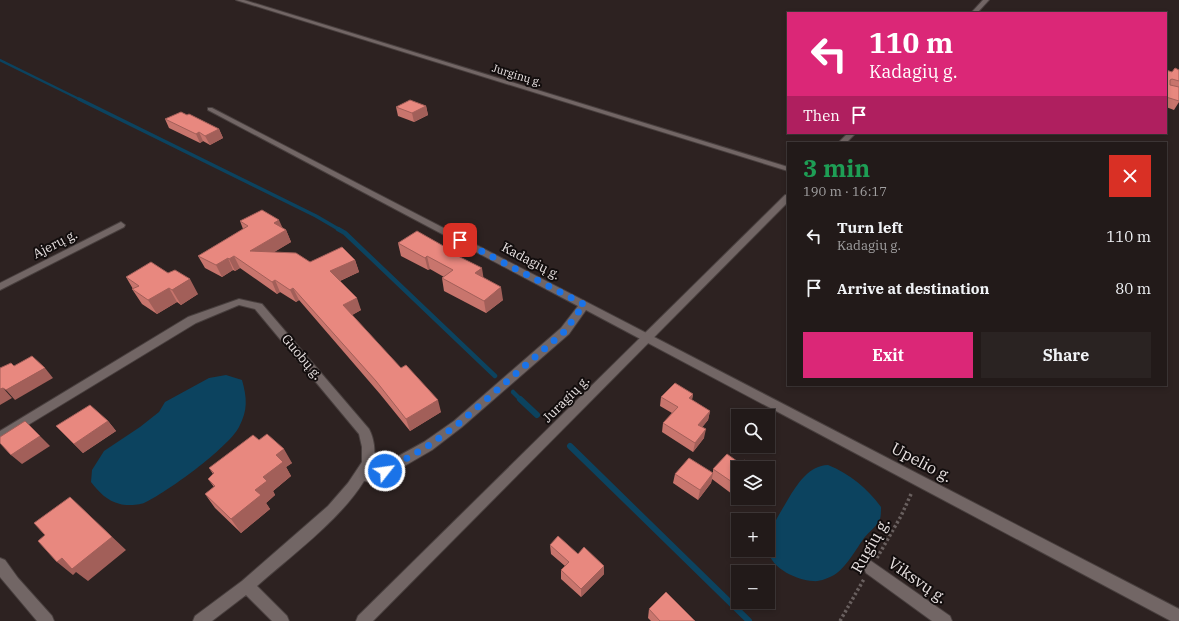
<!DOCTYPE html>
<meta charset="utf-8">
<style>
:root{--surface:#221a19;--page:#2a2322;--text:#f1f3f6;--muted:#a2a1a2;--line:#3f3838;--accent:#db2777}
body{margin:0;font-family:"IBM Plex Serif",serif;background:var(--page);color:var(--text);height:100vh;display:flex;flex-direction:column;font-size:15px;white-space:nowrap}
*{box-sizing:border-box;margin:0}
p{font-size:13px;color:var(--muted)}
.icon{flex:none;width:22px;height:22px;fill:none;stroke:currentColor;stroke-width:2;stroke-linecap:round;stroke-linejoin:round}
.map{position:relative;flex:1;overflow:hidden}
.sheet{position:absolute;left:787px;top:142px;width:380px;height:244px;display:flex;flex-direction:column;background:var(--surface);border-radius:0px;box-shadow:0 2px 6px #0003,0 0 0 1px var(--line)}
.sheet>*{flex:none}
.top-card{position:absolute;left:787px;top:12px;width:380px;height:122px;border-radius:0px;box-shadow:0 2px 6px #0003,0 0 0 1px var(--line);background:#db2777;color:#fff;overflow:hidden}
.fabs{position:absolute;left:731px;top:409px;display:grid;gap:8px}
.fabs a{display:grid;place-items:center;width:44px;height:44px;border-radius:0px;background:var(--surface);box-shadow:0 2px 6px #0003,0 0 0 1px var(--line);font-size:20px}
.pin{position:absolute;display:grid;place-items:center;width:34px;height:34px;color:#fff;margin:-17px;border-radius:8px;box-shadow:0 2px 6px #0006}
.me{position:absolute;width:44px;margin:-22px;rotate:60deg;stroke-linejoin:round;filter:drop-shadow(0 0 3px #0008)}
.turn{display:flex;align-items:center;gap:14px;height:84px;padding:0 16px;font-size:18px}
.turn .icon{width:52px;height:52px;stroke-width:2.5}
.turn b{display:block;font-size:28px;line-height:34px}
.then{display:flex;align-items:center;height:38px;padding:0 16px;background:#0003;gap:8px;font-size:15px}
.round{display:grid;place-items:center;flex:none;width:42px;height:42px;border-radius:0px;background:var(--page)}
.headline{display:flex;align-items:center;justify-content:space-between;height:68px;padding:0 16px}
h1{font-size:24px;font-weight:700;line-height:30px;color:#1e9e55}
.button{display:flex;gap:8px;margin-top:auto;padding:8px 16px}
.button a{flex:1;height:46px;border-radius:0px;background:var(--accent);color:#fff;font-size:16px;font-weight:700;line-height:46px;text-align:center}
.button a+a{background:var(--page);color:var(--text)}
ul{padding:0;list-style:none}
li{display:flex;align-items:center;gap:12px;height:52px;padding:0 16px}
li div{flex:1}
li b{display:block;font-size:15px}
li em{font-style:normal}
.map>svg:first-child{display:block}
.water{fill:#0c435f}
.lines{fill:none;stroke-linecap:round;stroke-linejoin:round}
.stream-far3{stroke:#0c435f;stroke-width:2.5}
.stream-far2{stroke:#0c435f;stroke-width:3.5}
.stream-far1{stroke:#0c435f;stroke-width:4.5}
.stream{stroke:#0c435f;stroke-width:6}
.street-casing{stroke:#483f3e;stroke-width:2}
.secondary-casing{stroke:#483f3e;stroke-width:2}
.path{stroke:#69605f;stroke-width:3.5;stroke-dasharray:2.5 2.5;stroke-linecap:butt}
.street{fill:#726665;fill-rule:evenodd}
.secondary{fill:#726665;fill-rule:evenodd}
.wall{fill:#c8756d}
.shaded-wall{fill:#a25f59}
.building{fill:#e8887f;stroke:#a25f59}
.route{stroke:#1a73e8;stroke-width:7;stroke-dasharray:0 12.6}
.labels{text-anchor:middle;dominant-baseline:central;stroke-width:4;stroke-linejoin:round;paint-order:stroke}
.far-street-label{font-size:11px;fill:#e8e1e1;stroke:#120d0d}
.street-label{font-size:13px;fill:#e8e1e1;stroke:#120d0d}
.near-street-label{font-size:16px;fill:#e8e1e1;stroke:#120d0d}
</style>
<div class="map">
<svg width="1179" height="621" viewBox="0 0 1179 621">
<rect width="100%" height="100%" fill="#2d2221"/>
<!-- water -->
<g class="water">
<path d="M226,375L242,380C247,398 248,410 239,427C228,448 166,493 144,503C139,505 125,506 120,504C107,501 99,492 91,482L92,470L104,451L140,427L159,412L165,402L209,378Z"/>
<path d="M828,465C850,474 867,488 881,507C881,511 881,516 880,519C878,525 869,532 864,538C857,548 845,569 834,575C829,578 819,582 813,581C797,580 772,569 768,551C764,536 782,510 790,496C799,482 809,466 828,465Z"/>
</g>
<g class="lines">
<!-- stream-far3 -->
<polyline class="stream-far3" points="0,60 81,100"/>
<!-- stream-far2 -->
<polyline class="stream-far2" points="79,99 316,216 340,230"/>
<!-- stream-far1 -->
<g class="stream-far1">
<polyline points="338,229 345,233 495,376"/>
<polyline points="513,392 521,400"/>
</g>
<!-- stream -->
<g class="stream">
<polyline points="520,399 537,415"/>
<polyline points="570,446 749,621"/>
</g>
<defs>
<g id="street">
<polygon points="236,0 244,0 788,167 788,171"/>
<path d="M208,108H212L1179,609V621H1171L586,310L569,334L462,427L432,450L389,475L373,482L364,481C340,520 292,555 257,586L287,616L289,621H272L246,595L212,621H193L195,616L242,581L328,506L348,483L362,462V447L359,434L255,309L239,305L196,323L0,442V431L188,317L239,299L262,304L369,429C375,440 377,459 370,470H373L424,442L454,421L561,328L578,306L208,110Z"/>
<polygon points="121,222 125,225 124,227 0,290 0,283"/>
<polygon points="0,558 5,560 18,578 52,616 54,621 37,621 0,577"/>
<polygon points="871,561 950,616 952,621 932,621 866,573 864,568 866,563"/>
</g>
<g id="secondary">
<polygon points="983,0 989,0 977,13 971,13"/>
<polygon points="848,133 856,133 846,143 838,143"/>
<polygon points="785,195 788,195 788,202 373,621 356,621 358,616"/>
</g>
</defs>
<!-- street casing -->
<use href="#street" class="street-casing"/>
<!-- secondary casing -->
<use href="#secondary" class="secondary-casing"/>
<!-- path -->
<g class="path">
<polyline points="877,558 901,516 912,492"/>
<polyline points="840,621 864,579"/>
</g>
<!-- street -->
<use href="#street" class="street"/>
<!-- secondary -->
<use href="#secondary" class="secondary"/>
</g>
<!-- wall -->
<g class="wall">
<polygon points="1166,70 1172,72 1179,70 1179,102 1174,110 1166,107"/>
<polygon points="426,106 428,115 414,122 398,116 396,107"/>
<polygon points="165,119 219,129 223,138 210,145 203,141 200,143 169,128"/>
<polygon points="240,221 283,228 286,230 291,242 274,252 310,262 355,260 359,272 340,281 361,310 352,315 441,412 410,431 380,394 299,300 296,302 280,292 277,294 240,268 235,271 233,270 222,277 205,268 198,256 243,229"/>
<polygon points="398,243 454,254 483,278 503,300 486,313 444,291 442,278 444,277 430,269 428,270 401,256"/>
<polygon points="126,277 198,294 181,305 177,302 157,314 142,304 132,289 133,289"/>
<polygon points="693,394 692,400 710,411 708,420 702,427 704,438 693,452 662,432 663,423 672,413 660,406 661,397"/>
<polygon points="108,421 116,431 83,453 56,426"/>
<polygon points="259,440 292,463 286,467 291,476 273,491 275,495 266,503 270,509 241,533 215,508 205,494 214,487 208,479 213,474 209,468"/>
<polygon points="738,468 738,494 736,497 712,479 711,483 698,500 673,483 675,474 713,473 713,469"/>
<polygon points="550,545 578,554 604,574 581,597 561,579 561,570 565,566 551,554"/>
<polygon points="649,609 695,621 651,621 648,618"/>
</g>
<!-- shaded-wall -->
<g class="shaded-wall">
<polygon points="426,106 428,115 414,122 412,113"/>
<polygon points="219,129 223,138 210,145 205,136"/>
<polygon points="199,132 203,141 200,143 196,134"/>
<polygon points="279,220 284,231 274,223"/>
<polygon points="286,230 291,242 256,263 250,251"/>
<polygon points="234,256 240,268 235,271 229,259"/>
<polygon points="427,256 430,269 428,270 425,258"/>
<polygon points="228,258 233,270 222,277 216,265"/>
<polygon points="355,260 359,272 335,283 330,271"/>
<polygon points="482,268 484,281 475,273"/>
<polygon points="190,279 198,294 181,305 172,290"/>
<polygon points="275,280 280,292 277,294 272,282"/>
<polygon points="501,287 503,300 486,313 484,301"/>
<polygon points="169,288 177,302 157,314 148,300"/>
<polygon points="293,288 299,300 296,302 290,290"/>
<polygon points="357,298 361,310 347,318 343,305"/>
<polygon points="45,368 53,378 15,400 6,390"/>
<polygon points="3,388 12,398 0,405 0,389"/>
<polygon points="693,394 691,403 689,398"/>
<polygon points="438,400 441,412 410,431 406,419"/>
<polygon points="710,411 708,420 697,434 698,425"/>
<polygon points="25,421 50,446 22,464 11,455"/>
<polygon points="108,421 116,431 83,453 74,444"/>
<polygon points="706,429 704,438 693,452 695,443"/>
<polygon points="284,449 292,463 286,467 291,476 273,491 275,495 266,503 270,509 241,533 231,519 255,490 276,455"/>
<polygon points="713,473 711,483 698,500 700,490"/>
<polygon points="70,497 126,550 88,581 76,572 73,575 57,562"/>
<polygon points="604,566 604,574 581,597 581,589"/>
</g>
<!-- building -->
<g class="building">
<polygon points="1175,68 1179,70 1179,81 1172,79 1170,80 1170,85 1179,87 1179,101 1166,97 1166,70 1172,72"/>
<polygon points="410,100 426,106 412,113 396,107"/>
<polygon points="181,112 187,115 189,114 219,129 205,136 199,132 196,134 165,119"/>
<polygon points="262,210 279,220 274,223 286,230 250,251 296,253 310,262 342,247 355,260 330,271 357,298 343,305 401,368 406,365 438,400 406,419 376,381 293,288 290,290 275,280 272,282 234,256 229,259 228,258 216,265 198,256 248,226 240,221"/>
<polygon points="417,231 454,252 452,253 482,268 475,273 501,287 484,301 442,278 453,270 427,256 425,258 398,243"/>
<polygon points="151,262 168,273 175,270 190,279 172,290 169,288 148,300 132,289 139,286 126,277"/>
<polygon points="32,356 45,368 6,390 3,388 0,389 0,368 11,363 14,366"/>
<polygon points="675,383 693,394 689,398 710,411 698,425 706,429 695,443 663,423 678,407 661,397"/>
<polygon points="90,405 108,421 74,444 56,426"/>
<polygon points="25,421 40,436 11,455 0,443 0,437"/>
<polygon points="267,434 284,449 276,455 283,462 263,477 267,481 255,490 261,495 231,519 205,494 215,486 208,479 214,473 209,468 253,435 259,440"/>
<polygon points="727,454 741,464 744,460 756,468 738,468 738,486 713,469"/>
<polygon points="689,458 713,473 700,490 675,474"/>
<polygon points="70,497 112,537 72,569 62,558 57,562 38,541 45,535 34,523"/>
<polygon points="558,536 578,554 584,547 604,566 581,589 561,570 569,562 550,545"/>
<polygon points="666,592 695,621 660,621 649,609"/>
</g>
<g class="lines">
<!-- route -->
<polyline class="route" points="385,471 428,446 458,424 565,331 579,311 585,305 460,240"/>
</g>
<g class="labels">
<!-- far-street labels -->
<g class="far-street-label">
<text transform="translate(517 75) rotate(17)">Jurginų g.</text>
</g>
<!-- street labels -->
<g class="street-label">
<text transform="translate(55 244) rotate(-27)">Ajerų g.</text>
<text transform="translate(531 261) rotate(28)">Kadagių g.</text>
<text transform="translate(302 357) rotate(50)">Guobų g.</text>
<text transform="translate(566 399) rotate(-45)">Juragių g.</text>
</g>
<!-- near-street labels -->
<g class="near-street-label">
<text transform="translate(922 462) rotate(28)">Upelio g.</text>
<text transform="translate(870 545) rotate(-60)">Rugių g.</text>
<text transform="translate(918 580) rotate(35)">Viksvų g.</text>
</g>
</g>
</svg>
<div class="fabs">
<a><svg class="icon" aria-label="search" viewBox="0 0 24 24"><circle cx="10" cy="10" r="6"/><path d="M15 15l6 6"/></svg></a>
<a><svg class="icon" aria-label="layers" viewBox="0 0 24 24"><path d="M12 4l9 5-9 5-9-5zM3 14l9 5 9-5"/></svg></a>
<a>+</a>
<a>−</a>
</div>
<div class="pin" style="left:460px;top:240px;background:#d93025"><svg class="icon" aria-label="arrive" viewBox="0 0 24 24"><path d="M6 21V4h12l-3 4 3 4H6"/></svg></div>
<svg class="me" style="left:385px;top:471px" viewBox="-20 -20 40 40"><circle r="17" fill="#1a73e8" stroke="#fff" stroke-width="3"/><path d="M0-11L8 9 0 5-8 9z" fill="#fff"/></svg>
<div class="top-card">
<div class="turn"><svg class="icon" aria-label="left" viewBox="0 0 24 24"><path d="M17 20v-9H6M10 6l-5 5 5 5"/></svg><div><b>110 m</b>Kadagių g.</div></div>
<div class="then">Then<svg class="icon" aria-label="arrive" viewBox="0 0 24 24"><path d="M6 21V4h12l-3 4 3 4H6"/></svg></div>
</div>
<section class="sheet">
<div class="headline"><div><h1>3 min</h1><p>190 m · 16:17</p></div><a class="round" style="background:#d93025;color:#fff"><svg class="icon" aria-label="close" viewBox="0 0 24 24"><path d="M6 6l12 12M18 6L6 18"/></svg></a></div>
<ul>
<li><svg class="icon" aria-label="left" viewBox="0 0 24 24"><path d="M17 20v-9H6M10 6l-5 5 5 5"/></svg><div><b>Turn left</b><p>Kadagių g.</p></div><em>110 m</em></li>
<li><svg class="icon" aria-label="arrive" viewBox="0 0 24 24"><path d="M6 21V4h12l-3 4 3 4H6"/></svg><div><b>Arrive at destination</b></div><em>80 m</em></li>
</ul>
<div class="button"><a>Exit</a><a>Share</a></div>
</section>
</div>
